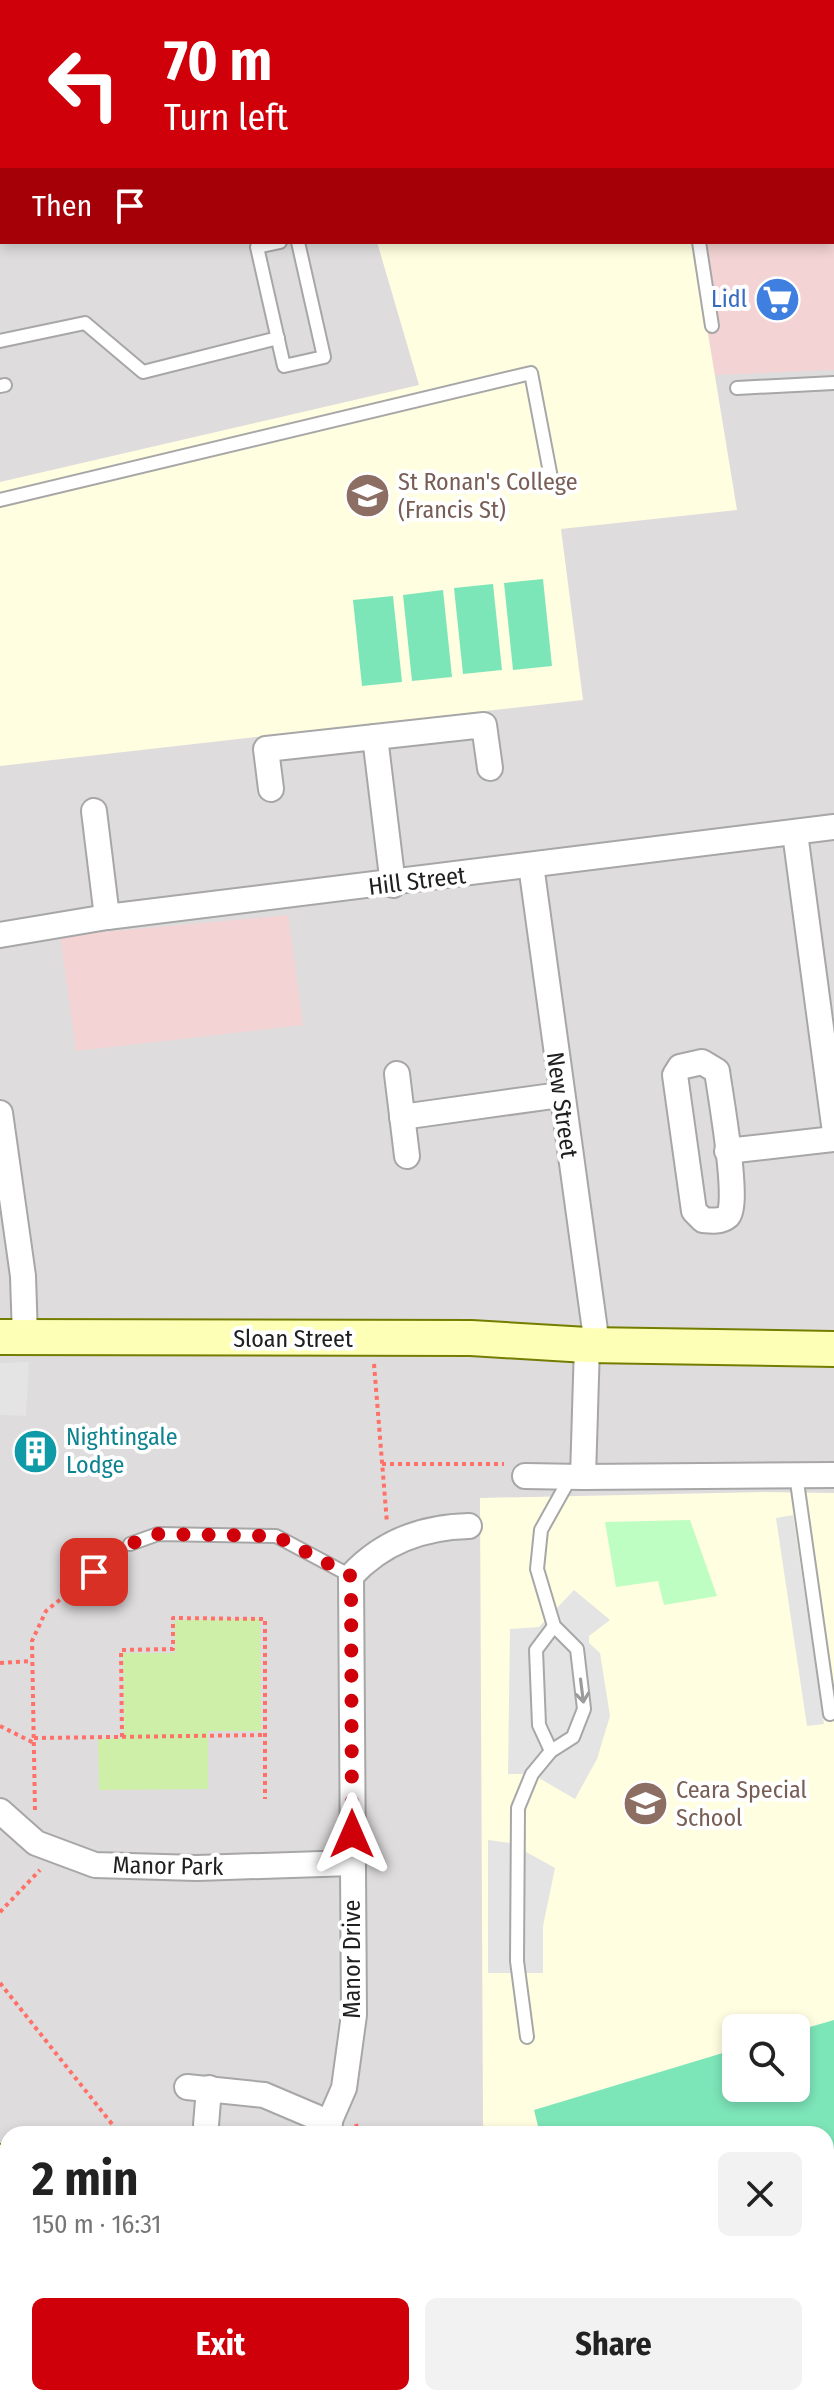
<!DOCTYPE html>
<meta charset="utf-8">
<style>
:root{--surface:#fff;--page:#f2f2f2;--text:#222;--muted:#767676;--accent:#cf0009}
body{margin:0;font-family:"Fira Sans Condensed",sans-serif;background:var(--page);color:var(--text);height:100vh;display:flex;flex-direction:column;font-size:30px;white-space:nowrap}
*{box-sizing:border-box;margin:0}
p{font-size:26px;color:var(--muted)}
.icon{flex:none;width:44px;height:44px;fill:none;stroke:currentColor;stroke-width:2;stroke-linecap:round;stroke-linejoin:round}
.map{position:relative;flex:1;overflow:hidden}
.panel{position:absolute;left:0px;top:2126px;width:834px;height:280px;display:flex;flex-direction:column;background:var(--surface);border-radius:24px 24px 0 0;box-shadow:0 4px 12px #0003}
.panel>*{flex:none}
.top-card{position:absolute;left:0px;top:0px;width:834px;height:244px;box-shadow:0 4px 12px #0003;background:#cf0009;color:#fff;overflow:hidden}
.tools{position:absolute;left:722px;top:2014px;display:grid;gap:16px}
.tools a{display:grid;place-items:center;width:88px;height:88px;border-radius:12px;background:var(--surface);box-shadow:0 4px 12px #0003;font-size:40px}
.pin{position:absolute;display:grid;place-items:center;width:68px;height:68px;color:#fff;margin:-34px;border-radius:16px;box-shadow:0 4px 12px #0006}
.me{position:absolute;width:88px;margin:-44px;rotate:0deg;stroke-linejoin:round;filter:drop-shadow(0 0 6px #0008)}
.turn{display:flex;align-items:center;gap:28px;height:168px;padding:0 32px;font-size:36px}
.turn .icon{width:104px;height:104px;stroke-width:2.5}
.turn b{display:block;font-size:56px;line-height:68px}
.then{display:flex;align-items:center;height:76px;padding:0 32px;background:#0003;gap:16px;font-size:30px}
.round{display:grid;place-items:center;flex:none;width:84px;height:84px;border-radius:12px;background:var(--page)}
.headline{display:flex;align-items:center;justify-content:space-between;height:136px;padding:0 32px}
h1{font-size:48px;font-weight:700;line-height:60px}
.cta{display:flex;gap:16px;margin-top:auto;padding:16px 32px}
.cta a{flex:1;height:92px;border-radius:12px;background:var(--accent);color:#fff;font-size:32px;font-weight:700;line-height:92px;text-align:center}
.cta a+a{background:var(--page);color:var(--text)}
.map>svg:first-child{display:block}
.residential{fill:#dedcdd;fill-rule:evenodd}
.commercial{fill:#f3d3d3}
.education{fill:#fffee0;fill-rule:evenodd}
.grass{fill:#ceefa7}
.park{fill:#bffec2}
.pitch{fill:#7de6b9}
.parking{fill:#e4e4e4}
.lines{fill:none;stroke-linecap:round;stroke-linejoin:round}
.lane-casing{stroke:#a7a7a7;stroke-width:16}
.street-casing{stroke:#a7a7a7;stroke-width:28}
.secondary-casing{stroke:#757d00;stroke-width:38}
.path{stroke:#ff7168;stroke-width:4;stroke-dasharray:4 4;stroke-linecap:butt}
.lane{stroke:#fff;stroke-width:12}
.street{stroke:#fff;stroke-width:24}
.secondary{stroke:#feffb6;stroke-width:34}
.oneway{stroke:#9b9b9b}
.route{stroke:#cf0009;stroke-width:14;stroke-dasharray:0 25.2}
.labels{text-anchor:middle;dominant-baseline:central;stroke-width:8;stroke-linejoin:round;paint-order:stroke}
.shop-label{font-size:24px;fill:#366cbe;stroke:#fff;text-anchor:end}
.education-label{font-size:24px;fill:#785e54;stroke:#fff;text-anchor:start}
.street-label{font-size:24px;fill:#202020;stroke:#fff}
.culture-label{font-size:24px;fill:#0d838f;stroke:#fff;text-anchor:start}
</style>
<div class="map">
<svg width="834" height="2406" viewBox="0 0 834 2406">
<rect width="100%" height="100%" fill="#f1ede5"/>
<!-- residential -->
<path class="residential" d="M0,0H834V2406H0ZM2,2H832V242H2ZM736,2028H796V2088H736ZM8,2134H826V2398H8Z"/>
<!-- commercial -->
<g class="commercial">
<polygon points="651,0 834,0 834,370 715,375 692,242 832,242 832,2"/>
<polygon points="288,915 303,1025 76,1051 60,936"/>
</g>
<!-- education -->
<g class="education">
<polygon points="309,0 653,0 653,2 310,2"/>
<polygon points="377,242 693,242 737,510 561,529 583,700 0,766 0,482 419,385"/>
<path d="M764,1492L834,1493V2279L826,2281V2134H486L483,2125L480,1498ZM736,2028H796V2088H736Z"/>
</g>
<!-- grass -->
<polygon class="grass" points="260,1619 261,1731 208,1731 208,1789 99,1790 98,1739 124,1738 123,1653 175,1653 175,1620"/>
<!-- park -->
<polygon class="park" points="690,1520 717,1596 664,1605 658,1581 616,1587 605,1522"/>
<!-- pitch -->
<g class="pitch">
<polygon points="543,579 552,666 513,670 504,583"/>
<polygon points="493,584 502,670 463,674 454,588"/>
<polygon points="443,590 452,677 412,681 403,595"/>
<polygon points="393,596 402,682 362,686 353,600"/>
<polygon points="834,2020 834,2279 826,2281 826,2134 540,2134 534,2110 736,2049 736,2088 796,2088 796,2031"/>
</g>
<!-- parking -->
<g class="parking">
<polygon points="29,1362 26,1416 0,1415 0,1363"/>
<polygon points="793,1515 824,1724 807,1726 776,1518"/>
<polygon points="574,1590 610,1620 589,1636 589,1643 600,1653 610,1716 597,1759 575,1799 532,1774 508,1774 510,1629 539,1627"/>
<polygon points="488,1840 510,1843 555,1868 543,1926 543,1973 488,1973"/>
</g>
<g class="lines">
<defs>
<g id="lane">
<polyline points="254,2 263,0"/>
<polyline points="795,2 807,0"/>
<polyline points="0,66 2,65"/>
<polyline points="280,242 257,247 284,366 324,357 298,242"/>
<polyline points="699,242 712,326"/>
<polyline points="0,341 85,323 143,372 278,338"/>
<polyline points="0,386 5,385"/>
<polyline points="737,388 834,383"/>
<polyline points="0,500 531,373 552,483"/>
<polyline points="796,1475 830,1714"/>
<polyline points="130,1544 158,1534 276,1536 351,1576"/>
<polyline points="551,1751 539,1725 536,1650 554,1626"/>
<polyline points="527,2037 517,1961 518,1808 532,1774 551,1751 573,1737 584,1709 577,1649 554,1626 537,1569 541,1530 570,1478"/>
</g>
<g id="street">
<polyline points="375,737 393,885"/>
<polyline points="271,789 266,749 484,725 490,768"/>
<polyline points="94,811 107,917"/>
<polyline points="795,833 834,1125"/>
<polyline points="531,865 597,1345"/>
<polyline points="0,935 107,917 834,827"/>
<path d="M702,1062L717,1071C720,1093 740,1204 728,1216C721,1222 712,1221 703,1220L694,1211L675,1075L680,1067Z"/>
<polyline points="397,1074 407,1156"/>
<polyline points="0,1113 23,1276 25,1337"/>
<polyline points="402,1117 560,1095"/>
<polyline points="727,1151 834,1139"/>
<polyline points="587,1345 583,1477 834,1475"/>
<polyline points="525,1476 583,1477"/>
<polyline points="0,1811 36,1843 95,1865 197,1868 352,1863"/>
<polyline points="187,2087 264,2095 330,2123"/>
<polyline points="206,2125 209,2088"/>
<path d="M324,2134L344,2088L354,2015L351,1576C383,1541 423,1527 469,1526"/>
<polyline points="705,2398 708,2406"/>
</g>
<g id="secondary">
<polyline points="0,1337 471,1338 587,1345 834,1349"/>
<polyline points="0,2162 8,2162"/>
<polyline points="466,2398 473,2406"/>
</g>
</defs>
<!-- lane casing -->
<use href="#lane" class="lane-casing"/>
<!-- street casing -->
<use href="#street" class="street-casing"/>
<!-- secondary casing -->
<use href="#secondary" class="secondary-casing"/>
<!-- path -->
<g class="path">
<polyline points="374,1364 387,1523"/>
<polyline points="382,1464 504,1464"/>
<polyline points="0,1663 30,1661"/>
<polyline points="0,1726 34,1743"/>
<polyline points="122,1737 121,1650 173,1649 173,1618 265,1619 265,1799"/>
<polyline points="34,1738 265,1735"/>
<polyline points="35,1810 32,1641 46,1611 115,1555"/>
<polyline points="0,1912 40,1870"/>
<polyline points="0,1983 120,2134"/>
<polyline points="356,2124 359,2134"/>
</g>
<!-- lane -->
<use href="#lane" class="lane"/>
<!-- street -->
<use href="#street" class="street"/>
<!-- secondary -->
<use href="#secondary" class="secondary"/>
</g>
<!-- one-way arrows -->
<defs><path id="oneway-shaft" d="M-6 0H5M1.5-3L5.5 0L1.5 3" fill="none" stroke-width="1.6" stroke-linecap="round" stroke-linejoin="round" transform="scale(2)"/></defs>
<use class="oneway" href="#oneway-shaft" transform="translate(582 1691) rotate(83)"/>
<g class="lines">
<!-- route -->
<polyline class="route" points="94,1572 130,1544 158,1534 276,1536 351,1576 352,1834"/>
</g>
<!-- icons -->
<defs>
<symbol id="supermarket-disc" viewBox="-11 -11 22 22"><circle r="9.5" fill="#3f7fe0" stroke="#fff"/><path d="M-6-5.5h2.5l.6 2H6L4.5 2H-2.5L-4.4-4H-6ZM-1.5 3.2a1.3 1.3 0 1 0 .1 0ZM3 3.2a1.3 1.3 0 1 0 .1 0Z" fill="#fff"/></symbol>
<symbol id="school-disc" viewBox="-11 -11 22 22"><circle r="9.5" fill="#8d6e63" stroke="#fff"/><path d="M0-5L7-2L0 1L-7-2ZM-4 1L0 2.5L4 1V4Q0 6-4 4Z" fill="#fff"/></symbol>
<symbol id="building-disc" viewBox="-11 -11 22 22"><circle r="9.5" fill="#0f9aa8" stroke="#fff"/><path d="M-4-6H4V6H1V3H-1V6H-4ZM-2.5-4.3h1.7v1.8h-1.7ZM.8-4.3h1.7v1.8H.8ZM-2.5-1h1.7V.8h-1.7ZM.8-1h1.7V.8H.8Z" fill="#fff"/></symbol>
</defs>
<g fill-rule="evenodd">
<use href="#supermarket-disc" x="752" y="274" width="51" height="51"/>
<use href="#school-disc" x="342" y="470" width="51" height="51"/>
<use href="#building-disc" x="10" y="1426" width="51" height="51"/>
<use href="#school-disc" x="620" y="1778" width="51" height="51"/>
</g>
<g class="labels">
<!-- shop labels -->
<g class="shop-label">
<text x="747" y="299">Lidl</text>
</g>
<!-- education labels -->
<g class="education-label">
<text x="398" y="482">St Ronan's College<tspan x="398" dy="28">(Francis St)</tspan></text>
<text x="676" y="1790">Ceara Special<tspan x="676" dy="28">School</tspan></text>
</g>
<!-- street labels -->
<g class="street-label">
<text transform="translate(417 881) rotate(-7)">Hill Street</text>
<text transform="translate(562 1105) rotate(82)">New Street</text>
<text x="293" y="1339">Sloan Street</text>
<text transform="translate(168 1866) rotate(1)">Manor Park</text>
<text transform="translate(352 1959) rotate(-90)">Manor Drive</text>
</g>
<!-- culture labels -->
<g class="culture-label">
<text x="66" y="1437">Nightingale<tspan x="66" dy="28">Lodge</tspan></text>
</g>
</g>
</svg>
<div class="tools">
<a><svg class="icon" aria-label="search" viewBox="0 0 24 24"><circle cx="10" cy="10" r="6"/><path d="M15 15l6 6"/></svg></a>
</div>
<div class="pin" style="left:94px;top:1572px;background:#d93025"><svg class="icon" aria-label="arrive" viewBox="0 0 24 24"><path d="M6 21V4h12l-3 4 3 4H6"/></svg></div>
<svg class="me" style="left:352px;top:1834px" viewBox="-20 -20 40 40"><path d="M0-17L14 15 0 8-14 15z" fill="#cf0009" stroke="#fff" stroke-width="4"/></svg>
<div class="top-card">
<div class="turn"><svg class="icon" aria-label="left" viewBox="0 0 24 24"><path d="M17 20v-9H6M10 6l-5 5 5 5"/></svg><div><b>70 m</b>Turn left</div></div>
<div class="then">Then<svg class="icon" aria-label="arrive" viewBox="0 0 24 24"><path d="M6 21V4h12l-3 4 3 4H6"/></svg></div>
</div>
<section class="panel">
<div class="headline"><div><h1>2 min</h1><p>150 m · 16:31</p></div><a class="round"><svg class="icon" aria-label="close" viewBox="0 0 24 24"><path d="M6 6l12 12M18 6L6 18"/></svg></a></div>
<div class="cta"><a>Exit</a><a>Share</a></div>
</section>
</div>
